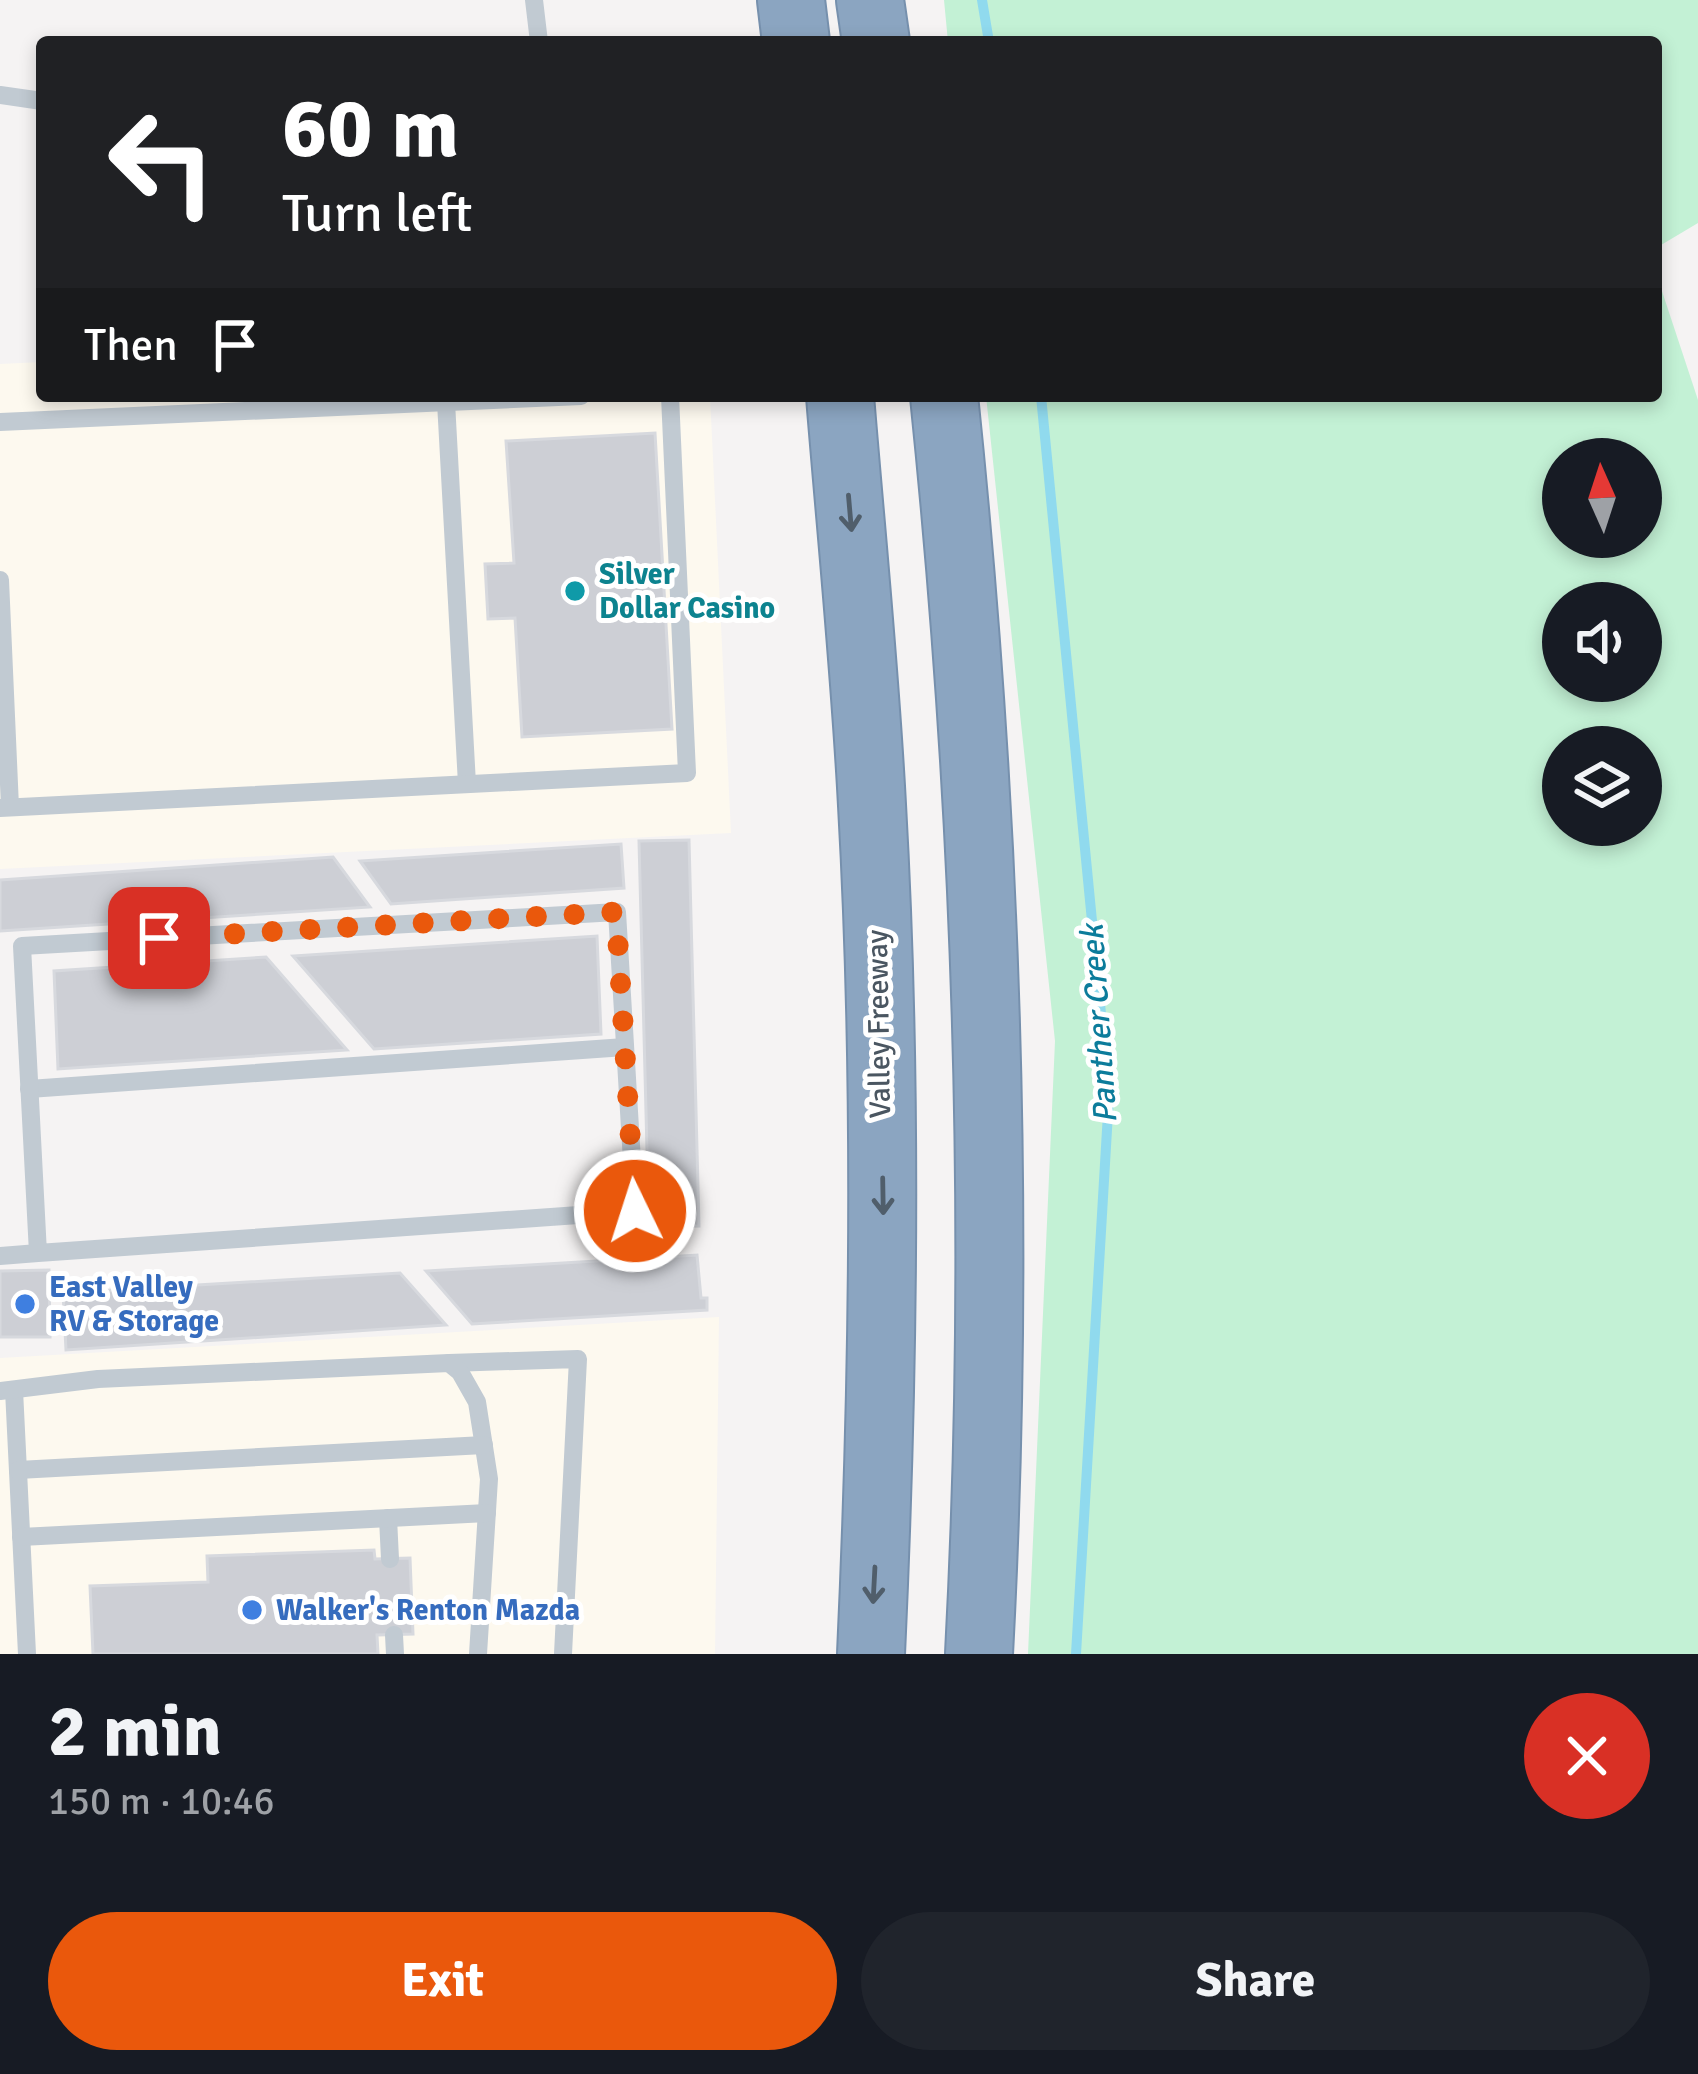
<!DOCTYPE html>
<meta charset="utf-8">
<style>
:root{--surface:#171b24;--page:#20242c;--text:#f1f3f6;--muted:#9ea1a6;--accent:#ea580c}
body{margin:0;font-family:Signika,sans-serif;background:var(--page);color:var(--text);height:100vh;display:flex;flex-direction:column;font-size:45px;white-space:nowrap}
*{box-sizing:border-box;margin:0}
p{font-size:39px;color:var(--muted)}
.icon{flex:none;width:66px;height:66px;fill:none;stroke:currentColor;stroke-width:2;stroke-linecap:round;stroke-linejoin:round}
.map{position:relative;height:1654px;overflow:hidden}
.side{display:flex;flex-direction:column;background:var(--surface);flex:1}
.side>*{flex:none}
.hud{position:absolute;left:36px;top:36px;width:1626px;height:366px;border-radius:12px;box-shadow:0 6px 18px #0003;background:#202124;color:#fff;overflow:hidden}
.needle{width:78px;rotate:357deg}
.fabs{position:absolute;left:1542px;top:438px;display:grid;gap:24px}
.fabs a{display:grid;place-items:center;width:120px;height:120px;border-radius:50%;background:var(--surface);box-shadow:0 6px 18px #0003;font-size:60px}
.pin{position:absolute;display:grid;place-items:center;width:102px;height:102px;color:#fff;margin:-51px;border-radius:24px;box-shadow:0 6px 18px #0006}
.me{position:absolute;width:132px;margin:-66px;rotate:356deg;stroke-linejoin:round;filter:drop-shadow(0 0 9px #0008)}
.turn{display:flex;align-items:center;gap:42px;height:252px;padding:0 48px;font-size:54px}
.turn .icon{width:156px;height:156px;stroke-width:2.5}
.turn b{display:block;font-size:84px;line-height:102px}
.then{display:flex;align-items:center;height:114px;padding:0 48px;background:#0003;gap:24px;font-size:45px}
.round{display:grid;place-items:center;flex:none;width:126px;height:126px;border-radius:63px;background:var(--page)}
.summary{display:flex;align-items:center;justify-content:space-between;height:204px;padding:0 48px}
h1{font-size:72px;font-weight:700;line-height:90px}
.action{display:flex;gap:24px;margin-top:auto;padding:24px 48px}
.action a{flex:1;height:138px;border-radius:72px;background:var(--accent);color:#fff;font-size:48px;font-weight:700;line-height:138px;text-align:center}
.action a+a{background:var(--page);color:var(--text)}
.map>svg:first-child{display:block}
.commercial{fill:#fdf9ef}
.green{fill:#c3f1d5;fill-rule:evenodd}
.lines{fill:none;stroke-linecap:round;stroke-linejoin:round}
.stream{stroke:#90daee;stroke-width:10}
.building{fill:#cdcfd5;stroke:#d7d9de;stroke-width:3}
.motorway-casing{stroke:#7690ad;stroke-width:70}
.service{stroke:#c1cad2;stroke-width:18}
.motorway{stroke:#8ba5c1;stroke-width:66}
.oneway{stroke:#505e6b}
.route{stroke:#ea580c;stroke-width:21;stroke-dasharray:0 37.8}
.culture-dot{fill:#0f9aa8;stroke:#fff;stroke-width:4.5}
.shop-dot{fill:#3f7fe0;stroke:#fff;stroke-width:4.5}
.labels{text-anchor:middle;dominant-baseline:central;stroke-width:10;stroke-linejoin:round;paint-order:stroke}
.culture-label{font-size:30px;font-weight:bold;fill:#0d838f;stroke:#fff;text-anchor:start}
.street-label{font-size:30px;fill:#4a5661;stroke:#fff}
.shop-label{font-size:30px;font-weight:bold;fill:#366cbe;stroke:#fff;text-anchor:start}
.water-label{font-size:33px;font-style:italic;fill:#0c7c9b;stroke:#fff}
</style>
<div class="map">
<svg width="1698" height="1654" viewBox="0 0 1698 1654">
<rect width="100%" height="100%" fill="#f5f3f3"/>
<!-- commercial -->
<g class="commercial">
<polygon points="42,362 42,396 710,396 731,833 0,869 0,364"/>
<polygon points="719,1317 715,1654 0,1654 0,1358"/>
</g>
<!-- green -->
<g class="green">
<polygon points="944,0 1698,0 1698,223 1656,248 1656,42 948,42"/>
<path d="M1656,273L1698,400V1654H1028L1055,1041L986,396H1656ZM1563,459H1641V537H1563ZM1563,603H1641V681H1563ZM1563,747H1641V825H1563Z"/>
</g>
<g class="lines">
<!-- stream -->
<g class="stream">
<polyline points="982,0 989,42"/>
<polyline points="1041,396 1109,1096 1076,1654"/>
</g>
</g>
<!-- building -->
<g class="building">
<polygon points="655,433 672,729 522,737 515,618 488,619 485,564 514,563 506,441"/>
<polygon points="689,840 699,1226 649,1228 639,841"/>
<polygon points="621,844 624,888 391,904 360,861"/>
<polygon points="333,857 370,907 0,931 0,880"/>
<polygon points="597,936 601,1034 374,1049 293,956"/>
<polygon points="266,957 347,1050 58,1069 54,971"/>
<polygon points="697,1255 701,1298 707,1298 707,1310 472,1324 426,1271"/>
<polygon points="49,1270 50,1337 0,1337 0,1271"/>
<polygon points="400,1273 446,1325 66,1350 63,1293"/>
<polygon points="374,1550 375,1559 410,1558 413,1634 377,1635 378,1654 93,1654 90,1586 208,1582 207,1556"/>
</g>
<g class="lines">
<defs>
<g id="motorway">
<polyline points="791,0 796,42"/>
<polyline points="870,0 876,42"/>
<path d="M840,396C851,532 865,669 872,805C888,1088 884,1371 871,1654"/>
<path d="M944,396C987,812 1001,1237 979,1654"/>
</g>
</defs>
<!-- motorway casing -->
<use href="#motorway" class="motorway-casing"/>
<!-- service -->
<g class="service">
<polyline points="534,0 539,42"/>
<polyline points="0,95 42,101"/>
<polyline points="446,402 467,784"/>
<polyline points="0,422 581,396"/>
<polyline points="0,580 10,807"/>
<polyline points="0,808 687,773 670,396"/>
<polyline points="29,1089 625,1047"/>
<polyline points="0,1256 38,1253 635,1211 617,912 22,946 38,1253"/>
<polyline points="449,1363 578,1359 563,1654"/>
<polyline points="14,1390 27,1654"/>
<polyline points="0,1391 98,1379 449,1363 460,1372 477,1402 489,1479 478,1654"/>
<polyline points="18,1470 484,1445"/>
<polyline points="388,1518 390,1559"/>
<polyline points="21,1537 487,1513"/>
<polyline points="394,1635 395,1654"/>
</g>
<!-- motorway -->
<use href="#motorway" class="motorway"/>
</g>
<!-- one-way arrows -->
<defs><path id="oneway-shaft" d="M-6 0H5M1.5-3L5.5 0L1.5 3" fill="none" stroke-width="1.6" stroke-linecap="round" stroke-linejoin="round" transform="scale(3)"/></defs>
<g class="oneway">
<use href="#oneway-shaft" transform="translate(850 513) rotate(85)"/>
<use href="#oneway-shaft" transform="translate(883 1196) rotate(89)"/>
<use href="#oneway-shaft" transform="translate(874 1585) rotate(93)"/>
</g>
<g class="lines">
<!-- route -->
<polyline class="route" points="159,938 616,912 635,1211"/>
</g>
<!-- markers -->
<circle class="culture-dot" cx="575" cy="591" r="12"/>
<g class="shop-dot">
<circle cx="25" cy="1304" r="12"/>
<circle cx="252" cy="1610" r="12"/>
</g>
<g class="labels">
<!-- culture labels -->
<g class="culture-label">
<text x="599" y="574">Silver<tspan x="599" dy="34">Dollar Casino</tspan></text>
</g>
<!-- street labels -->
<g class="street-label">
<text transform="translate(879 1024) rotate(-91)">Valley Freeway</text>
</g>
<!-- shop labels -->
<g class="shop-label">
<text x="49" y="1287">East Valley<tspan x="49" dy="34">RV &amp; Storage</tspan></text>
<text x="276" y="1610">Walker's Renton Mazda</text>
</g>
<!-- water labels -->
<g class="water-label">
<text transform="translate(1099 1024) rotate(-94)">Panther Creek</text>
</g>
</g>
</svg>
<div class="fabs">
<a><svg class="needle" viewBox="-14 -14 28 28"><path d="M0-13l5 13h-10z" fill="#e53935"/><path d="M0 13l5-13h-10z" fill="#9ea1a6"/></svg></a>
<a><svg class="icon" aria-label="sound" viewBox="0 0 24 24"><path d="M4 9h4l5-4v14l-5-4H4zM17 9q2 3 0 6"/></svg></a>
<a><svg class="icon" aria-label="layers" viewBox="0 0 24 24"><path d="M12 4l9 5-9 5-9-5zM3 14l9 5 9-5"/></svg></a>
</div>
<div class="pin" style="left:159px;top:938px;background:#d93025"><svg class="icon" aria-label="arrive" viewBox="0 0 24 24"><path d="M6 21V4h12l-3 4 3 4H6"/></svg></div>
<svg class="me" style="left:635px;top:1211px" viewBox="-20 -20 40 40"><circle r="17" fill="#ea580c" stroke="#fff" stroke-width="3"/><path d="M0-11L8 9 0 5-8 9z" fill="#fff"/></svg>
<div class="hud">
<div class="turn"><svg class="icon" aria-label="left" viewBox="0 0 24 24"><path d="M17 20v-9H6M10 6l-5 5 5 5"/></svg><div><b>60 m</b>Turn left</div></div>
<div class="then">Then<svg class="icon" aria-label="arrive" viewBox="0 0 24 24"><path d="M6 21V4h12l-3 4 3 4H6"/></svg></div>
</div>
</div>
<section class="side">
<div class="summary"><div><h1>2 min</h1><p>150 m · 10:46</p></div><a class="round" style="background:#d93025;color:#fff"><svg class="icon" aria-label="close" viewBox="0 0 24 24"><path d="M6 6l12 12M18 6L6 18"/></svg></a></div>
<div class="action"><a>Exit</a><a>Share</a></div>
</section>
